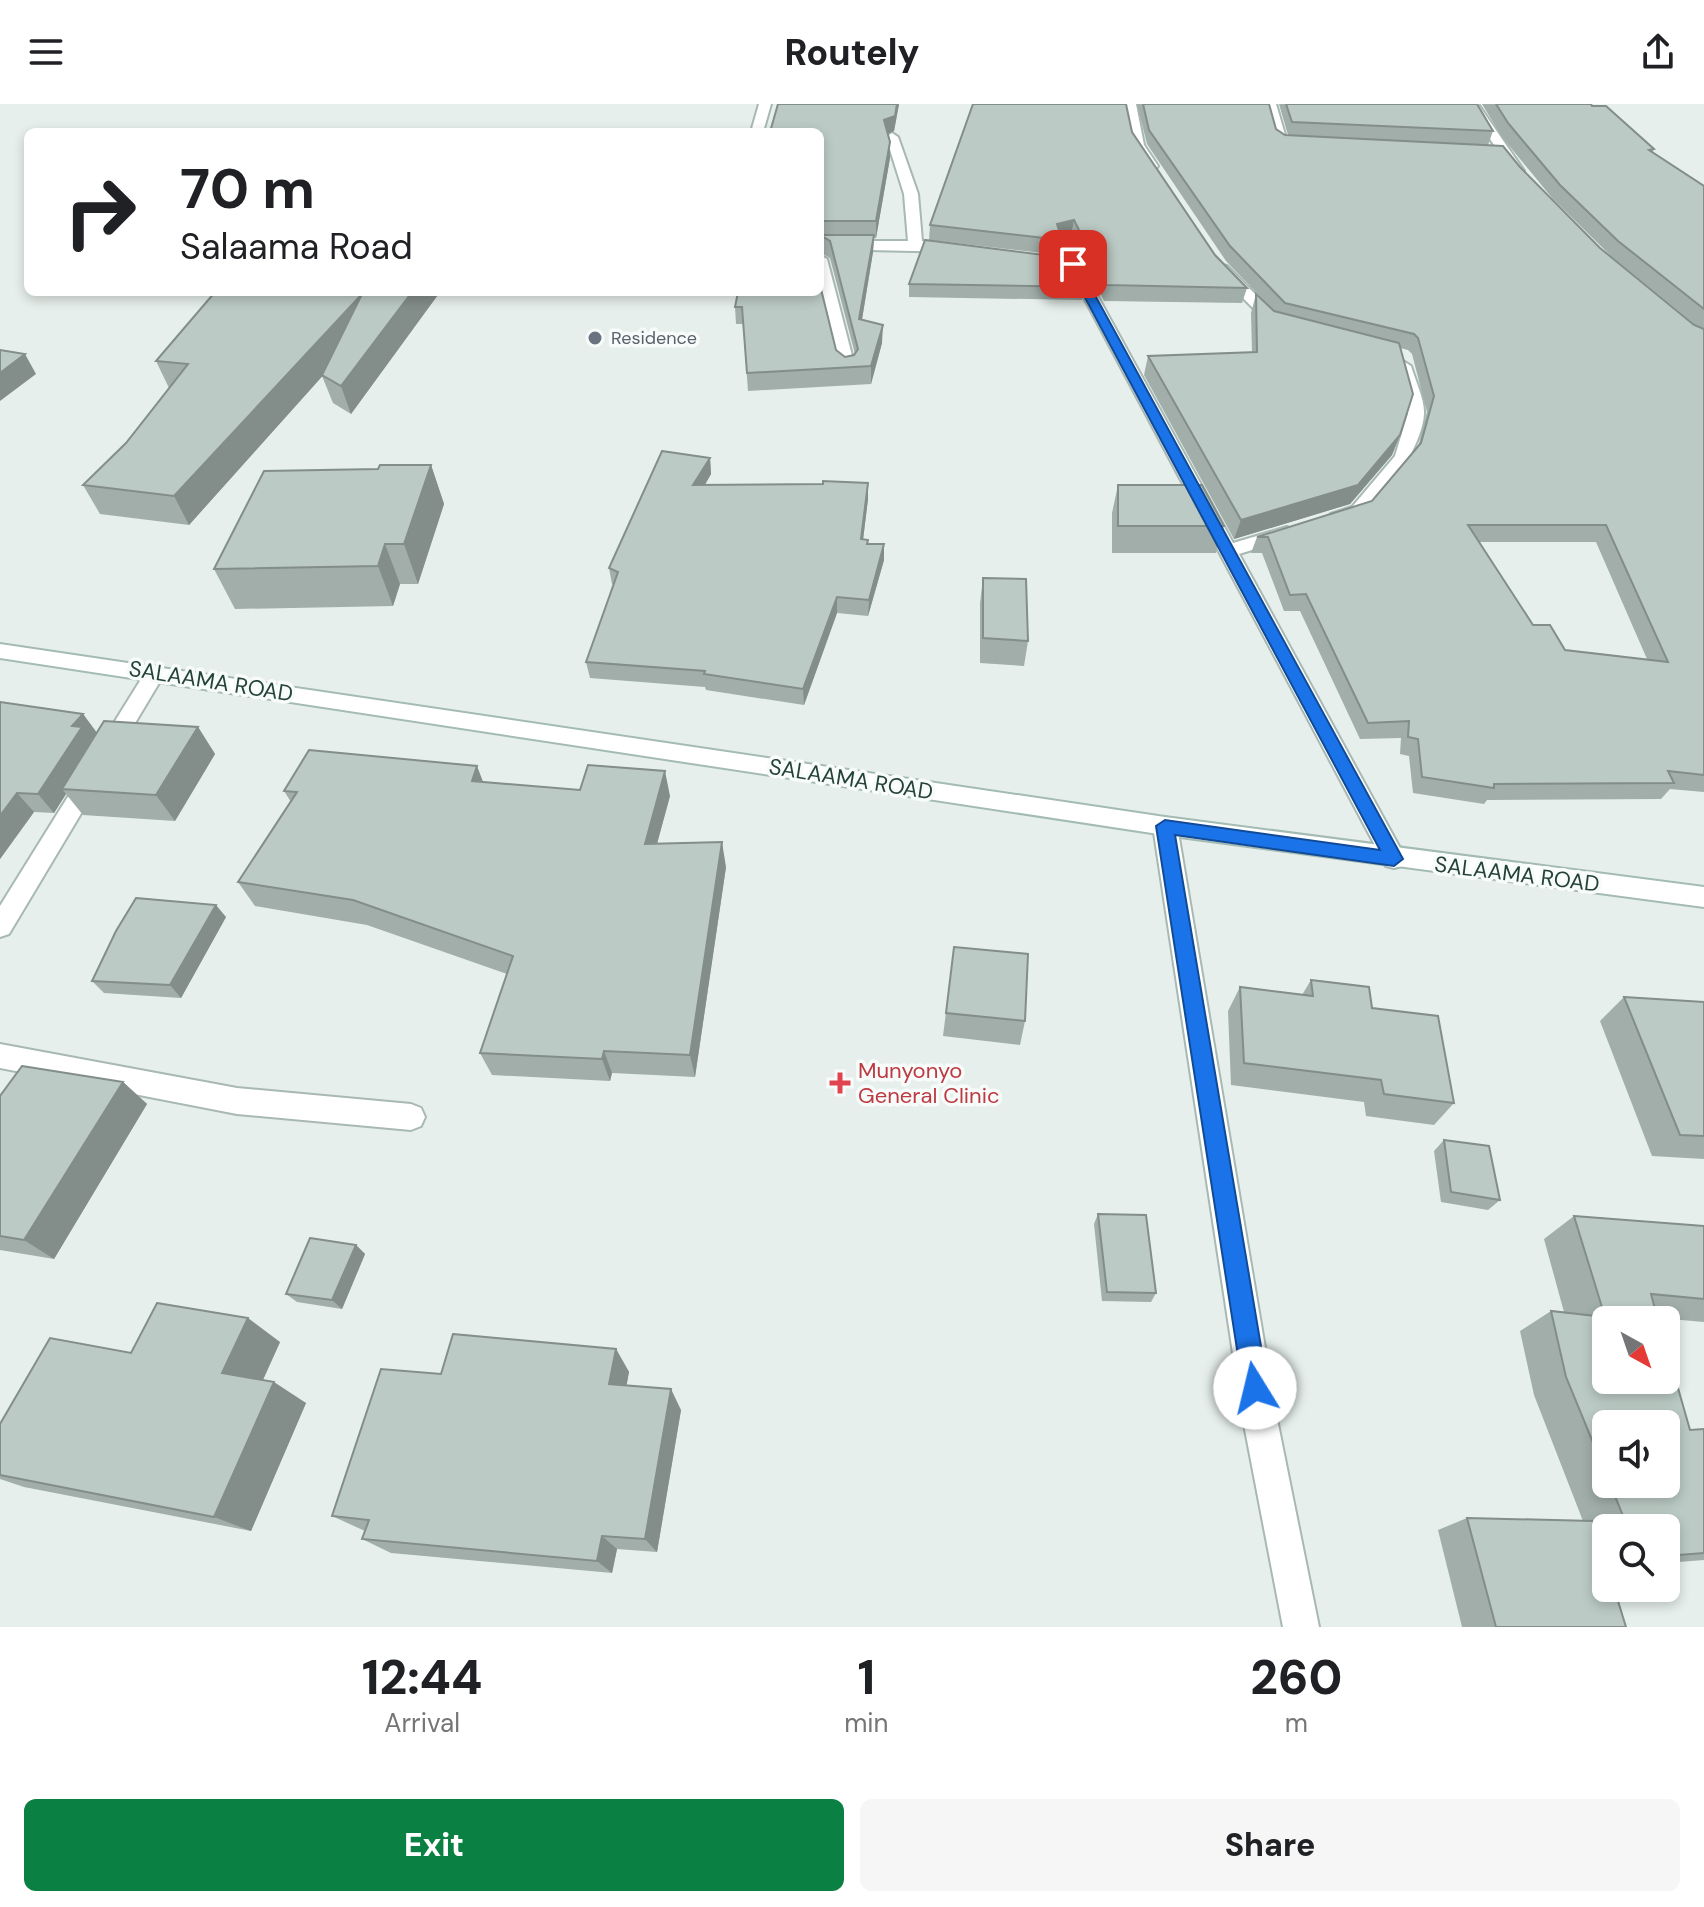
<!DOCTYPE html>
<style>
:root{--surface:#fff;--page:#f6f6f6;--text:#202124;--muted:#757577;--accent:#0b8043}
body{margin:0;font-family:"DM Sans",sans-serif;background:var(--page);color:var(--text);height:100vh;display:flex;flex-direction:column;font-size:30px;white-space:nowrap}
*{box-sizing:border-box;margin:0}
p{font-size:26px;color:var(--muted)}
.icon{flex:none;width:44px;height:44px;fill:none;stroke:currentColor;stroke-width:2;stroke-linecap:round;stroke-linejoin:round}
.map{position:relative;height:1523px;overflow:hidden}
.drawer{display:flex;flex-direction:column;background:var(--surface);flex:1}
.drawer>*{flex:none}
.hud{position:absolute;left:24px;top:24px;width:800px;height:168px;border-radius:12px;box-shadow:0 4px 12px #0003;background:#fff;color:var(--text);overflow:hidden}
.needle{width:52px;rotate:140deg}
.tools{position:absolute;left:1592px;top:1202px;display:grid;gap:16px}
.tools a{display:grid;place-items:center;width:88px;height:88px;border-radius:12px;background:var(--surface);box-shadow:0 4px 12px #0003;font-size:40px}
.pin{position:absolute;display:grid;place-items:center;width:68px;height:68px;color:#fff;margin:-34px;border-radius:16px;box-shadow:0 4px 12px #0006}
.me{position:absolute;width:88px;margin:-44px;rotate:351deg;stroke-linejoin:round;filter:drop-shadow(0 0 6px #0008)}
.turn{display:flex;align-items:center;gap:28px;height:168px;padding:0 24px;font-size:36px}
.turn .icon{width:104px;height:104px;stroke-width:2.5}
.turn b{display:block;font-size:56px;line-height:68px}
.eta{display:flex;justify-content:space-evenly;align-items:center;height:136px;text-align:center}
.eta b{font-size:48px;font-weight:800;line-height:56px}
.cta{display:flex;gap:16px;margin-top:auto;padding:16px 24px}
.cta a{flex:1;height:92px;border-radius:12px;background:var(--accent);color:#fff;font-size:32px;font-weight:800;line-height:92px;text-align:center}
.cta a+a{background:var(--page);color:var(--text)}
header{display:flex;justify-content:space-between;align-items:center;height:104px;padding:0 24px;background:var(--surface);font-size:36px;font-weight:800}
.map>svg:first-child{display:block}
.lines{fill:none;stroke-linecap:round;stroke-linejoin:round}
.minor-casing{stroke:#a8b8b2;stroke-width:4}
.secondary-casing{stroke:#a4bbb3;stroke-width:4}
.minor{fill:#fff;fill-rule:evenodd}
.secondary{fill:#fff;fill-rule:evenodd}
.wall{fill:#a1aea9;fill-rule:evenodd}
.shaded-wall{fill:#838d89}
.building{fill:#bbcac4;stroke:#838d89;stroke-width:2;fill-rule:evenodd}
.route{fill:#1a73e8;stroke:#114b97;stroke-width:2}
.worship-dot{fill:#6b7280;stroke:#f7fbf9;stroke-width:3}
.health-dot{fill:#e0444e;stroke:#f7fbf9;stroke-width:3}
.labels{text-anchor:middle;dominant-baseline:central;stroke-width:7;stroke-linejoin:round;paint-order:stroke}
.far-worship-label{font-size:18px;fill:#5b616d;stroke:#f7fbf9;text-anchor:start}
.street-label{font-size:22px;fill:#24423a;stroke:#f7fbf9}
.health-label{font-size:22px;fill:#be3a42;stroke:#f7fbf9;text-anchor:start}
</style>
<header><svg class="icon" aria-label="menu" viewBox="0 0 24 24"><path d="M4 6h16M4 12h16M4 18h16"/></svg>Routely<svg class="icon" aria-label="share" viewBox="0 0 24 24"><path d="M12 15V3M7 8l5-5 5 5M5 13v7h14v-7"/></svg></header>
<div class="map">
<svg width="1704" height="1523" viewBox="0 0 1704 1523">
<rect width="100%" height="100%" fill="#e6efeb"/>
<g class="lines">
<defs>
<g id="minor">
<polygon points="759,0 771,0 763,28 751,28"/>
<polygon points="1124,0 1136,0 1144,41 1158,62 1156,65 1148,65 1132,41"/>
<polygon points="1264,0 1276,0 1286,34 1303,35 1303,41 1277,41"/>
<polygon points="1466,0 1478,0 1524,67 1522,70 1514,70"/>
<polygon points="892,29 898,33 918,90 922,137 960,142 960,148 820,145 820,137 908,137 904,90 886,33"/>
<polygon points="1065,133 1072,137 1080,160 1233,439 1287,423 1296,429 1294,433 1239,450 1406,755 1402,762 1394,764 1386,762 1066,160 1058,137"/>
<polygon points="820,151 827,155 855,263 853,266 847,268 839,263 820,184"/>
<polygon points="1222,161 1227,162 1283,218 1283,224 1273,224 1217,168 1217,162"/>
<path d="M1403,257L1411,262C1415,276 1425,296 1424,310C1423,344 1370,428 1331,418L1328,414L1331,410L1352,403L1395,352L1408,309L1395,262Z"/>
<polygon points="155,562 162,564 165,569 9,830 0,833 0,802 148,564"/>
<polygon points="1165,713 1173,716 1177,722 1277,1315 1319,1523 1283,1523 1243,1315 1153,722 1157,716"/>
<polygon points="0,940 237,984 411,1000 421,1004 425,1013 421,1022 411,1026 237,1010 0,964"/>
</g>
<polygon id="secondary" points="0,540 1165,713 1704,783 1704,803 1165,731 0,554"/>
</defs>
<!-- minor casing -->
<use href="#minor" class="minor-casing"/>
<!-- secondary casing -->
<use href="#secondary" class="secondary-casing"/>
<!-- minor -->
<use href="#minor" class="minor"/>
<!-- secondary -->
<use href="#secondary" class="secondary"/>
</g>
<!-- wall -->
<g class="wall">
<polygon points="778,0 899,0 894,27 888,30 890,38 890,54 876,134 874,134 873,148 862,216 882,239 871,280 748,287 743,220 736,220 735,203 737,190 709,188 820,188 836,246 845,253 855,250 830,154 820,148 820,28"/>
<path d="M1137,0H1269L1276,25L1285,31H1288L1279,0H1477L1493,27L1488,41L1520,63L1600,144L1697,222L1611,152L1553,95L1502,33L1482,0H1591L1592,2L1654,45L1653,48L1704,82V688L1670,685L1661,695L1487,696L1484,700L1413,689L1409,652L1400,650L1401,634L1360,635L1300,507H1284L1262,449H1251L1257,433L1372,397L1418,343L1427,308L1412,250L1408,246L1400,244V331L1392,351L1350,400L1234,435L1144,271L1148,252L1252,248L1251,209L1256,190L1274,207L1226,157L1147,40ZM1479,438H1596L1647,555L1565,546L1533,521Z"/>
<polygon points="1132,28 1215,151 1247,184 1242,199 1104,197 1071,131 1061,134 1060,151 929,136 930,121"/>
<polygon points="909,180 1084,183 1082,196 909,193"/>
<polygon points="440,188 351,310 333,299 322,272 189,421 100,410 83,381 126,339 169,284 156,257"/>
<polygon points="710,354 711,370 705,381 868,395 863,436 868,440 884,440 884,456 868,512 837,509 804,601 706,586 705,583 590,574 586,558 614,481 612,480 609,464"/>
<polygon points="431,361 444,400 418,480 400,480 393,502 235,505 214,465"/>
<polygon points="1118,381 1224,422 1216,449 1112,449 1112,409"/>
<polygon points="983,474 1028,537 1024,562 980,559 980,499"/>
<polygon points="0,598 83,610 97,629 198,623 215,650 175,717 83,711 66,690 54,709 34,708 0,755"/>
<polygon points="483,678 580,686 670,692 657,740 726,763 695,973 612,969 610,977 492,971 480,949 507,870 367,821 255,802 238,778 291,698 284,687"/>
<polygon points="226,813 181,894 104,889 92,877"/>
<polygon points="954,843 1025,917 1020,941 943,932"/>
<polygon points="1311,876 1372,904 1454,999 1434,1021 1366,1012 1364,998 1231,981 1228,907 1240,883 1302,891"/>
<polygon points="1624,893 1704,898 1704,1055 1652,1052 1600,917"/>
<polygon points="123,978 147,1000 54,1155 0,1146 0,992"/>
<polygon points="1444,1036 1500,1096 1488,1106 1441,1098 1434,1047"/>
<polygon points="1098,1110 1156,1189 1151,1198 1102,1197 1094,1120"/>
<path d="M1574,1112L1704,1122V1218L1658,1214L1690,1326L1704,1325V1456L1666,1459V1424H1606V1484L1626,1523H1462L1438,1426L1467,1414L1583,1417L1534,1291L1520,1227L1551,1207L1564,1208L1544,1135ZM1606,1320L1666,1380H1606Z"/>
<polygon points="356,1141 365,1150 342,1205 297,1198 286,1190"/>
<polygon points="280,1238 263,1276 306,1299 251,1427 24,1383 0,1375 0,1320 131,1249"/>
<polygon points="616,1245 629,1268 626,1282 681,1306 657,1448 617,1445 612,1469 391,1449 362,1435 365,1427 332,1412 441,1270"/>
</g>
<!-- shaded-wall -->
<g class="shaded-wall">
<polygon points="897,0 899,0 894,27 883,32 884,16"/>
<polygon points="890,38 890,54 876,134 876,117"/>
<polygon points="1074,116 1071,131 1055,136 1057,120"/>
<polygon points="874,131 873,148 859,233 859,215"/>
<polygon points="412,188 440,188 351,310 341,282"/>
<polygon points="362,190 371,218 189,421 174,392"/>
<polygon points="883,221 882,239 871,280 871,262"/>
<polygon points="25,250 36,270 0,297 0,269"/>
<polygon points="1400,331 1392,351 1350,400 1234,435 1241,416"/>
<polygon points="710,354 711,370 695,397 693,381"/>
<polygon points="431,361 444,400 418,480 404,440"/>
<polygon points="868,379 868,395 861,452 861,435"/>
<polygon points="385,440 400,480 393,502 378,462"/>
<polygon points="884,440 884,456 868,512 869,496"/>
<polygon points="837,493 837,509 804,601 803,585"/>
<polygon points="83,610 97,629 91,636 96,642 62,685 66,690 54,709 38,690 72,622"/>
<polygon points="198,623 215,650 175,717 156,691"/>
<polygon points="477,662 487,688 472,677"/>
<polygon points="665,667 670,692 650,765 645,740"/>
<polygon points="17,689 34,708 0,755 0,712"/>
<polygon points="722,738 726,763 695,973 690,951"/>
<polygon points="216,801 226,813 181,894 170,881"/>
<polygon points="604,947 612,969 610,977 602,955"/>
<polygon points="123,978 147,1000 54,1155 24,1136"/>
<polygon points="356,1141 365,1150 342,1205 332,1196"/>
<polygon points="248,1214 280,1238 256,1291 222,1269"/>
<polygon points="616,1245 629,1268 623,1301 609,1280"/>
<polygon points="274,1278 306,1299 251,1427 214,1413"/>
<polygon points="671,1285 681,1306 657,1448 645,1435"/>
<polygon points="602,1432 617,1445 612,1469 597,1457"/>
</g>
<!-- building -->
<g class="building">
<polygon points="778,0 897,0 895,12 884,16 890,38 876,117 820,117 820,28 770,28"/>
<polygon points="973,0 1126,0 1132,28 1215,151 1247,184 1106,181 1074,116 1057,120 1062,136 930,121"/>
<path d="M1143,0H1269L1276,25L1285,31L1503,42L1520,63L1600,144L1694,221L1704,225V671L1668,667L1674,679L1494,680V684L1422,673L1418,635L1408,633L1409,617L1368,619L1306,490L1290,491L1268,433H1257L1372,397L1421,339L1434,292L1418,234L1414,230L1285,199L1230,142L1149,26ZM1468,421H1606L1668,558L1565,546L1550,521H1533Z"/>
<polygon points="1286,0 1477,0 1493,27 1292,18"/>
<polygon points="1496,0 1591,0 1592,2 1606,2 1654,45 1649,46 1704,82 1704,205 1618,137 1560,81 1508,19"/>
<polygon points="820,131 874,131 859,215 883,221 871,262 747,269 742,203 735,203 738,188 820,188 820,181 836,246 845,253 854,251 858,245 830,137"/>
<polygon points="925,136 1068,154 1084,183 909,180"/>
<polygon points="215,188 412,188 341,282 322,271 362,190 174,392 83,381 126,339 188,260 156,257"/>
<polygon points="1256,190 1274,207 1399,239 1413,290 1400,331 1358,381 1241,416 1148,252 1257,248"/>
<polygon points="0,246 25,250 0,269"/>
<polygon points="662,347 710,354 693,381 823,380 823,377 868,379 861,435 868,436 867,440 884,440 869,496 837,493 803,585 704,570 705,567 586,558 618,468 609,464"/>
<polygon points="380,361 431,361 404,440 385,440 378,462 214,465 264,367 378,365"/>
<polygon points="1118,381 1202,381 1224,422 1118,422"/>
<polygon points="983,474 1026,475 1028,537 983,534"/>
<polygon points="0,598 83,610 72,622 82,623 38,690 17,689 0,712"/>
<polygon points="104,617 198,623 156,691 62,685"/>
<polygon points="309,646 477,662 472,677 580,686 588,661 665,667 645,740 722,738 690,951 604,947 602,955 480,949 513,852 353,796 238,778 297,688 284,687"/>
<polygon points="136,794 216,801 170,881 92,877 116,827"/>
<polygon points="954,843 1028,850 1025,917 946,909"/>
<polygon points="1311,876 1369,883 1372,904 1438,912 1454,999 1384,990 1381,976 1244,959 1240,883 1313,892"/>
<polygon points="1624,893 1704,898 1704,1032 1680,1031"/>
<polygon points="22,962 123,978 24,1136 0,1132 0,992"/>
<polygon points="1444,1036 1489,1042 1500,1096 1451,1088"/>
<polygon points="1098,1110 1146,1111 1156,1189 1107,1188"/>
<polygon points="1574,1112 1704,1122 1704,1195 1651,1190 1658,1216 1606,1216 1606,1276 1666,1276 1666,1242 1690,1326 1704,1325 1704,1449 1666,1452 1666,1424 1628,1424 1610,1380 1666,1380 1666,1320 1606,1320 1606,1370 1566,1273 1551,1207 1605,1213"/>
<polygon points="310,1134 356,1141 332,1196 286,1190"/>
<polygon points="157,1199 248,1214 222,1269 274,1278 214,1413 0,1371 0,1320 50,1234 131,1249"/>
<polygon points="453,1230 616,1245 609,1280 671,1285 645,1435 602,1432 597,1457 362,1435 369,1416 332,1412 381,1265 441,1270"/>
<polygon points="1467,1414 1593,1417 1606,1459 1606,1484 1614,1484 1626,1523 1496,1523"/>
</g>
<!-- route -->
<polygon class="route" points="1069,157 1078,160 1403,755 1394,762 1175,731 1268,1284 1264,1293 1255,1296 1246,1293 1243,1284 1156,722 1165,716 1380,746 1067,160"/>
<!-- markers -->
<circle class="worship-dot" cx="595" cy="234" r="8"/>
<path class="health-dot" d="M836 967h8v8h8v8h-8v8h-8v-8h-8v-8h8z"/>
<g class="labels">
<!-- far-worship labels -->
<g class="far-worship-label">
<text x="611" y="234">Residence</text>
</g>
<!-- street labels -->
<g class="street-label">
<text transform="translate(211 577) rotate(9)">SALAAMA ROAD</text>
<text transform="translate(851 675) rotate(9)">SALAAMA ROAD</text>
<text transform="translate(1517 770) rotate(7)">SALAAMA ROAD</text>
</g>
<!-- health labels -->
<g class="health-label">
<text x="858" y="966">Munyonyo<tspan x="858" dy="25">General Clinic</tspan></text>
</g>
</g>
</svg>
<div class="tools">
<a><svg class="needle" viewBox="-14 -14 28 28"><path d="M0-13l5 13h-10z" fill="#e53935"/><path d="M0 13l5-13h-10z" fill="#757577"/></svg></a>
<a><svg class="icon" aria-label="sound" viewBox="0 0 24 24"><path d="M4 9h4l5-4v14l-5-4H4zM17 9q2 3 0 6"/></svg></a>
<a><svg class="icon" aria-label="search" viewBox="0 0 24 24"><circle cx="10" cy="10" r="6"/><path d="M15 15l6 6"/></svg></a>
</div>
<div class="pin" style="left:1073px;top:160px;background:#d93025"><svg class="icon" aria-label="arrive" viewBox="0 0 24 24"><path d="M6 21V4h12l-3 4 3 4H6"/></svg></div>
<svg class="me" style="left:1255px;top:1284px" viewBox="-20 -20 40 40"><circle r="19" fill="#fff"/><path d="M0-13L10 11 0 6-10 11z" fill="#1a73e8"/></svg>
<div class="hud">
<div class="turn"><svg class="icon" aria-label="right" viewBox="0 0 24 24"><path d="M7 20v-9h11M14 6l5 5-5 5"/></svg><div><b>70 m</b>Salaama Road</div></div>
</div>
</div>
<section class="drawer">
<div class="eta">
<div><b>12:44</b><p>Arrival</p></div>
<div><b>1</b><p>min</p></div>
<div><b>260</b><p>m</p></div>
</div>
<div class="cta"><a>Exit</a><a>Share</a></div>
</section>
